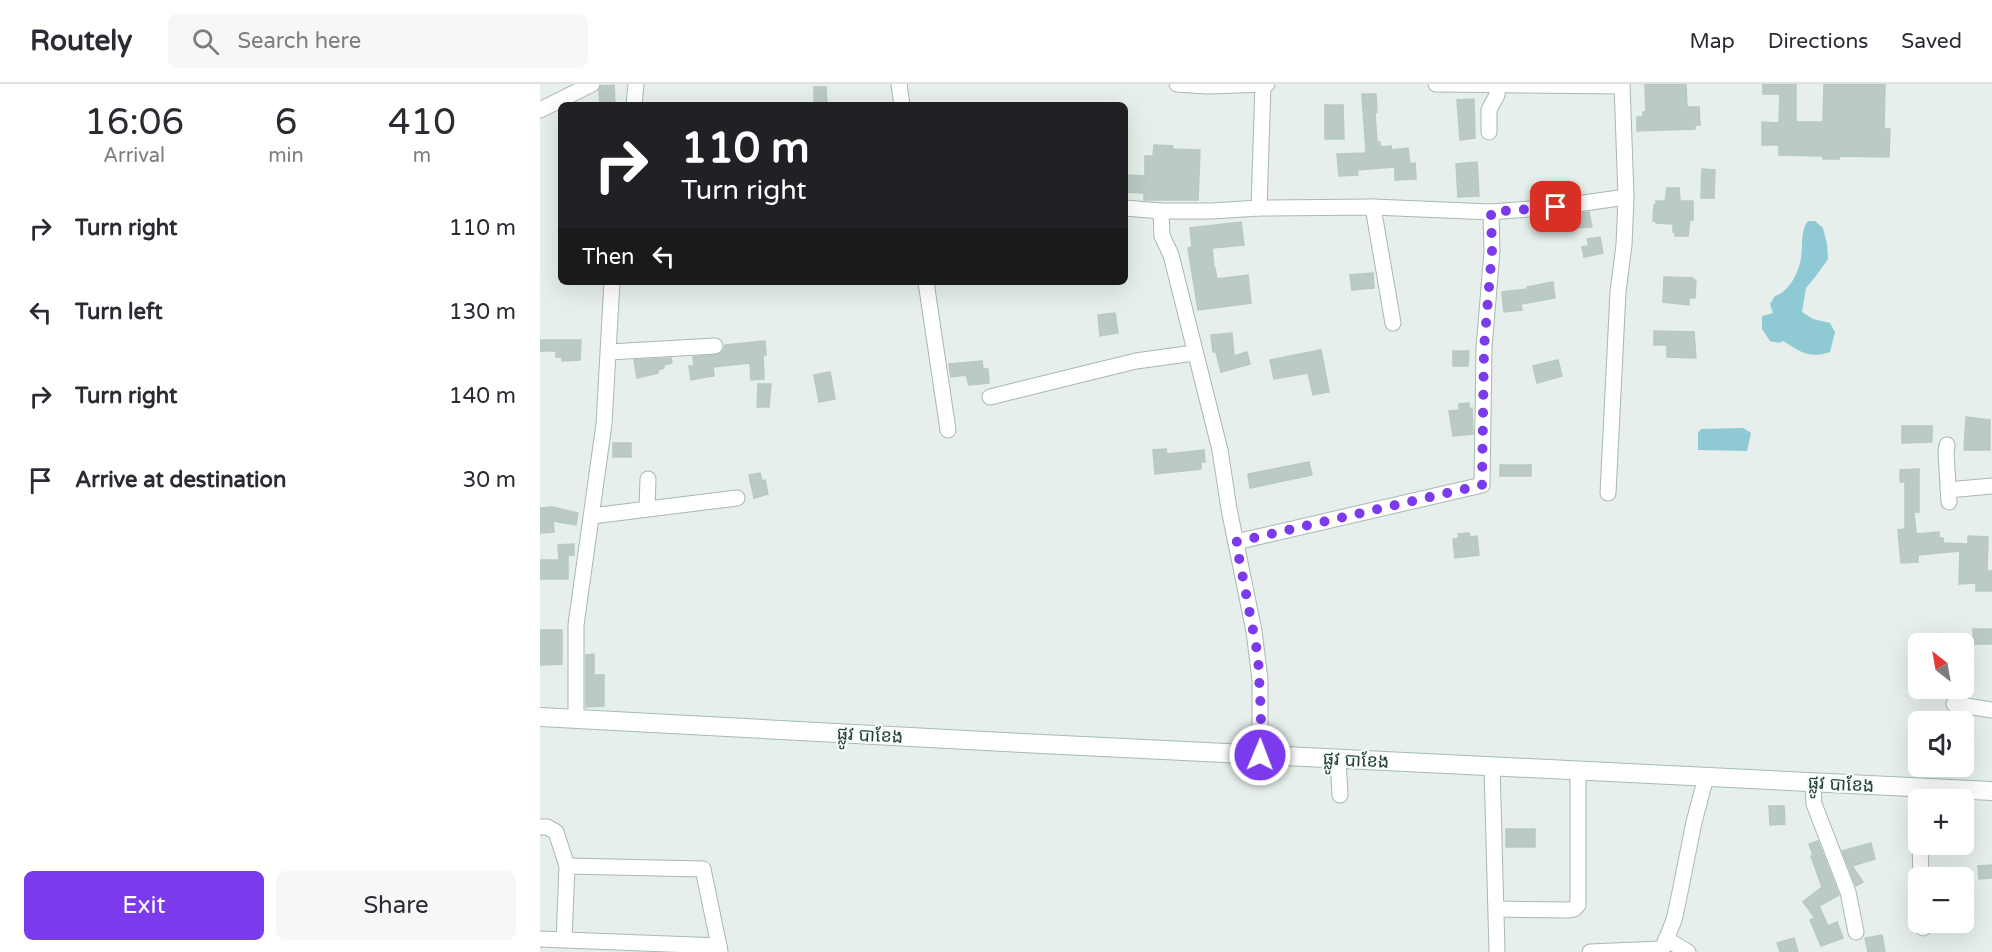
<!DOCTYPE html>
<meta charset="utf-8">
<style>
:root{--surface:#fff;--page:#f7f7f7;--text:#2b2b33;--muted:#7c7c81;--line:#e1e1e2;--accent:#7c3aed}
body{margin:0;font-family:"Varela Round","Noto Sans Khmer",sans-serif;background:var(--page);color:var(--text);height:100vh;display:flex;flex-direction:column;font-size:22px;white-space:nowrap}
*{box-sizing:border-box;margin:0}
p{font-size:20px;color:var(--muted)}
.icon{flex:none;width:33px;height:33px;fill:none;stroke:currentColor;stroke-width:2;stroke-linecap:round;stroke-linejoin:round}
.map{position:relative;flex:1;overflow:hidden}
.side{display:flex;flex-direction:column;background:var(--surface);width:540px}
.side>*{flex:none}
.banner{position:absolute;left:18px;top:18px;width:570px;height:183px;border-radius:9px;box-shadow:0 6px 24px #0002;background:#202124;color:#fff;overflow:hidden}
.needle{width:39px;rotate:329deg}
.buttons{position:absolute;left:1368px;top:549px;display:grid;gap:12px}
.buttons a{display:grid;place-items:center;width:66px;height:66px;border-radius:9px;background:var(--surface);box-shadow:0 6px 24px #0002;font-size:30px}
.pin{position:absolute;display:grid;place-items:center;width:51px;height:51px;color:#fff;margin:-26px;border-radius:12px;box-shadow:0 3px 9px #0006}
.me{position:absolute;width:66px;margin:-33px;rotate:1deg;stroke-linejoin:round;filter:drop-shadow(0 0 4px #0008)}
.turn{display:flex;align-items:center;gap:21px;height:126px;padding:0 24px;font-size:27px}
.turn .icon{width:78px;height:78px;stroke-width:2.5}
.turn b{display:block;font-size:42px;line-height:51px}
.then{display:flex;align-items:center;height:57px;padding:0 24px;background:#0003;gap:12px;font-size:22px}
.eta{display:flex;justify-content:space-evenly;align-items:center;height:102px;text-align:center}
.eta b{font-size:36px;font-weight:600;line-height:42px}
.primary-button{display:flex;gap:12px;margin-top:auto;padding:12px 24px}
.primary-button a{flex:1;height:69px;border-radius:9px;background:var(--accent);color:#fff;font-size:24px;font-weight:600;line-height:69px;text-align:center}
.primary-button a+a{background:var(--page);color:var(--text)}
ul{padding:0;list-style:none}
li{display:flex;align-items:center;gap:18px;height:84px;padding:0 24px}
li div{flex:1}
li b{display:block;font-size:22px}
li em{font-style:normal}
header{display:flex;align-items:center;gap:36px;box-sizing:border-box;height:84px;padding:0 30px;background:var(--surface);border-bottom:2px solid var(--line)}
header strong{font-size:28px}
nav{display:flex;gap:33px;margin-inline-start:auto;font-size:21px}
.search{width:420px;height:54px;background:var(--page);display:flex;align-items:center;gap:15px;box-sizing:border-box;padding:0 21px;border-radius:9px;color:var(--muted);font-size:22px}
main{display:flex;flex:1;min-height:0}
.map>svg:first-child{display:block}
.water{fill:#8ec9d4}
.building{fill:#bbcac4;stroke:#b8c9c2;stroke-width:1.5}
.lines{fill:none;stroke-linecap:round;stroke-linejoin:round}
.street-casing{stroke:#a8b8b2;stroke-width:17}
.secondary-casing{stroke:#a4bbb3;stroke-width:20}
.street{stroke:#fff;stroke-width:15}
.secondary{stroke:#fff;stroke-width:18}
.route{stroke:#7c3aed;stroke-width:10;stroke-dasharray:0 18}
.labels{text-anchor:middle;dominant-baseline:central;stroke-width:4.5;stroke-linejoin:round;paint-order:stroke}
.street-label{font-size:18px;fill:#24423a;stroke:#f7fbf9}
</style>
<header>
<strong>Routely</strong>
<div class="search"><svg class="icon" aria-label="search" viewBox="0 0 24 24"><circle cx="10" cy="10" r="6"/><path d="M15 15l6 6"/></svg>Search here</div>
<nav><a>Map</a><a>Directions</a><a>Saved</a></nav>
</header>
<main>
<section class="side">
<div class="eta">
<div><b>16:06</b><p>Arrival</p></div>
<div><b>6</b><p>min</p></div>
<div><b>410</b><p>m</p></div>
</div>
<ul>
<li><svg class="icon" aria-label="right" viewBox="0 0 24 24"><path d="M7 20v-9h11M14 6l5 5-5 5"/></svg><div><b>Turn right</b></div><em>110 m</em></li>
<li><svg class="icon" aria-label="left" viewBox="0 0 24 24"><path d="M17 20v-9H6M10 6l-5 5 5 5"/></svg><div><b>Turn left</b></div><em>130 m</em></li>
<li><svg class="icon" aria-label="right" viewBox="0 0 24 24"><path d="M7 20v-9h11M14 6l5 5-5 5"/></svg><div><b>Turn right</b></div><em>140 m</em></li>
<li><svg class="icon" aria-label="arrive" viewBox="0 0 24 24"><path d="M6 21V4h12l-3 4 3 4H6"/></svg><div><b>Arrive at destination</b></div><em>30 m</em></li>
</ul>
<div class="primary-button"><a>Exit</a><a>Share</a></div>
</section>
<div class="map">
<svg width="1452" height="868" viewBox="0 0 1452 868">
<rect width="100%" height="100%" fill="#e6efeb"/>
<!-- water -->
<g class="water">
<path d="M1268,137H1275L1283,144L1287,160L1288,175L1276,192L1266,204L1262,228L1273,235L1290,239L1295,248L1290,268C1269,275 1261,268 1243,257L1239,259L1230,257L1222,245V232L1233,229L1230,220L1235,212C1249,208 1259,188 1261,174C1263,162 1260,147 1268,137Z"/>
<polygon points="1203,344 1211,349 1207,367 1158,366 1158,349 1161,345"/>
</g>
<!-- building -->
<g class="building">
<polygon points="1105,0 1146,0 1147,23 1159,23 1160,41 1155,41 1155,45 1097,47 1097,33 1103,33 1103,28 1106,28"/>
<polygon points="1223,0 1256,0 1256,38 1283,38 1284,0 1345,0 1344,45 1350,45 1349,73 1299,72 1299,75 1283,75 1283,72 1239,71 1239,61 1222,61 1222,38 1239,39 1240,10 1223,10"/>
<polygon points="74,1 75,21 60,21 59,6 61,2"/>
<polygon points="274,3 286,3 287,21 274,21"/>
<polygon points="822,10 836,10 837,28 835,29 837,58 840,58 840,63 851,62 852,66 868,64 870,80 875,79 876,95 855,96 855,83 817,86 818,91 799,92 797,70 826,69"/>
<polygon points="934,15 935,54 920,56 917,16"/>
<polygon points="785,21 803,21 804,55 785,55"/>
<polygon points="614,61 633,62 632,65 660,66 658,116 604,116 604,109 585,108 585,91 605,92 605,72 613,72"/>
<polygon points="937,78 939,112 918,113 916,80"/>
<polygon points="1162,85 1175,86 1174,114 1161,114"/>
<polygon points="1127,104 1139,104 1140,117 1153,117 1153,136 1150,136 1148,152 1135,152 1135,148 1133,148 1133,140 1116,139 1116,137 1113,137 1114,121 1116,121 1116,117 1125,117"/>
<polygon points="1049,128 1052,143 1031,144 1031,131"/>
<polygon points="701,138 704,161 672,164 674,184 675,184 677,195 708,191 711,219 658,226 648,164 652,163 650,144"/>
<polygon points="1060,153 1063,169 1044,173 1042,163 1049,162 1047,155"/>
<polygon points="833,189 834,204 812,206 810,191"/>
<polygon points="1124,193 1153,194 1153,196 1156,196 1155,214 1149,214 1149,221 1123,218"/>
<polygon points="1013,198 1015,214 981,220 982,226 964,228 962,208 988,205 987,203"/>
<polygon points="575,229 578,249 560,252 558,231"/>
<polygon points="1114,247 1154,248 1156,274 1127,273 1127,261 1114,261"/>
<polygon points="692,249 694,272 707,268 710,280 681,288 676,268 673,268 671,251"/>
<polygon points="0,256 41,256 40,276 22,277 22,273 16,273 16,267 0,267"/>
<polygon points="225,257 226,271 223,271 224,295 211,296 210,279 173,283 174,292 151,296 149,282 154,282 153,273 180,270 184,266 185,261"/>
<polygon points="781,266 789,308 773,311 768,289 734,295 730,276"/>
<polygon points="913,267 929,267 928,282 913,282"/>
<polygon points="131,274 132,279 124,281 124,284 118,286 118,289 97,294 94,276"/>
<polygon points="1018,276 1022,292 997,299 993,282"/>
<polygon points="442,277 443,285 448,285 449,299 429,301 426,291 411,293 409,280"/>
<polygon points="290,288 295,315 279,318 274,291"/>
<polygon points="218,300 231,300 229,323 217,323"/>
<polygon points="929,319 929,325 932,324 933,350 913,352 909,327 919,326 919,320"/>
<polygon points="1426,333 1450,336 1450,366 1424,366"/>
<polygon points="1362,342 1392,342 1392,358 1362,359"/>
<rect x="73" y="359" width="18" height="14"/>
<polygon points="626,365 627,370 664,366 665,378 661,378 661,385 615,390 613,366"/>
<polygon points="769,378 772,391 710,404 708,390"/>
<rect x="960" y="381" width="31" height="11"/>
<polygon points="1379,385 1379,428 1374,428 1376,450 1399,448 1399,454 1403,454 1403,459 1428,460 1428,452 1448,453 1447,487 1452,487 1452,507 1436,507 1436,499 1419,500 1420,467 1378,471 1378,478 1361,479 1358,446 1365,445 1365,398 1360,398 1360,386"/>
<polygon points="220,389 222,397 225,396 228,410 214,414 209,391"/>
<polygon points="12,423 38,429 36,441 13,437 14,448 0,449 0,424"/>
<polygon points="929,449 930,453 937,452 939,471 915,474 913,455 919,454 918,450"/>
<polygon points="34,460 34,471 28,471 28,495 0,495 0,476 19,476 18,461"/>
<rect x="1433" y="545" width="19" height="15"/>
<polygon points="0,546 22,546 22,580 0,581"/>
<polygon points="54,570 54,591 64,591 64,622 46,623 46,571"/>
<polygon points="1229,722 1244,722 1245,740 1230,741"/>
<rect x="966" y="745" width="29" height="18"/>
<polygon points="1278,757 1299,811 1279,822 1288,842 1297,838 1303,854 1281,862 1270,836 1275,834 1263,818 1282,803 1271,772 1273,771 1269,760"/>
<polygon points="1331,759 1335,775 1312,782 1323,798 1316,802 1302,767"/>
<polygon points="1452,781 1452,794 1439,795 1438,782"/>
<polygon points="1342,851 1345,868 1328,868 1325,854"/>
<polygon points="1254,854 1258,868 1240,868 1237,859"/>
</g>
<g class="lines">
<defs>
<g id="street">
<polyline points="359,0 362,21"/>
<polyline points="637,0 667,2 727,0"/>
<polyline points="896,0 1082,2"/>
<polyline points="94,21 96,0"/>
<polyline points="0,26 52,0"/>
<polyline points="949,48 949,26 957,11 958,0"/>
<polyline points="833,123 853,239"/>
<polyline points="585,124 621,127 672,127 719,124 833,123 951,128 1016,123 1086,113"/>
<polyline points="719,124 723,0"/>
<polyline points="621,127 622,152 631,171 680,366 689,425 714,547 720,596 720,671"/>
<polyline points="386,198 408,346"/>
<polyline points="69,268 175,262"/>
<polyline points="450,313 596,277 654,269"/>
<polyline points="1407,361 1406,368 1409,418"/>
<polyline points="1408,406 1452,402"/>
<polyline points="1068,409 1078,208 1084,161 1086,113 1082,0"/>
<polyline points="107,425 108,395"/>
<polyline points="52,432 197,414"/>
<polyline points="696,458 942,401 944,264 952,167 951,128"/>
<polyline points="1414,620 1452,626"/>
<polyline points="36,635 36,541 64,340 72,198"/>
<polyline points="798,675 800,711"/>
<polyline points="952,682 957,868"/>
<polyline points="1273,698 1274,720 1308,808 1316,848"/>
<polyline points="1378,703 1378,729"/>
<polyline points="0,743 7,743 16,748 27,782 24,856"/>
<polyline points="1380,760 1381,794"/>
<polyline points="27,782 163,785 179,862"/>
<polyline points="957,825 1027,826 1034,825 1038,821 1038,686"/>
<polyline points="1383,838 1383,844"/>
<polyline points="0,855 179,862 180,868"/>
<polyline points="1126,855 1148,868"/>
<polyline points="1050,868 1121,865"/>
<polyline points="1121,868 1134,836 1138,818 1154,738 1166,693"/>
</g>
<polyline id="secondary" points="0,633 482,659 1452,707"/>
</defs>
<!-- street casing -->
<use href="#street" class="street-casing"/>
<!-- secondary casing -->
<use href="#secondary" class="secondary-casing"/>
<!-- street -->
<use href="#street" class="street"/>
<!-- secondary -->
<use href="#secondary" class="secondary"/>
</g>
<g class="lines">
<!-- route -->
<polyline class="route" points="720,671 721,631 718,572 696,458 942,401 944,264 952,167 951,128 1016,123"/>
</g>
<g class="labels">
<!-- street labels -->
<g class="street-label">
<text transform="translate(330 651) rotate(3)">ផ្លូវ បាខែង</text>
<text transform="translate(816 676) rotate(3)">ផ្លូវ បាខែង</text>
<text transform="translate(1301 700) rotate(3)">ផ្លូវ បាខែង</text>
</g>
</g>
</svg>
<div class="buttons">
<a><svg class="needle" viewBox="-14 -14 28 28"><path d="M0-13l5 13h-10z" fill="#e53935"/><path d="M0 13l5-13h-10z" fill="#7c7c81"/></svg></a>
<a><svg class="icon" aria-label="sound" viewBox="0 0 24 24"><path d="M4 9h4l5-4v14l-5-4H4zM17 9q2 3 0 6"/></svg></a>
<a>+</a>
<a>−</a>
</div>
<div class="pin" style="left:1016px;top:123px;background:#d93025"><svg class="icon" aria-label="arrive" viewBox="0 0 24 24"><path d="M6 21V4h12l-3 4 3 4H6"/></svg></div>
<svg class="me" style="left:720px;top:671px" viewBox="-20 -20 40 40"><circle r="17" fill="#7c3aed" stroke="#fff" stroke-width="3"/><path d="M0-11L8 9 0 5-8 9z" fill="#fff"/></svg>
<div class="banner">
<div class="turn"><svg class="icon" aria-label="right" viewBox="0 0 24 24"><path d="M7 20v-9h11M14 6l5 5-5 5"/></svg><div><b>110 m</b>Turn right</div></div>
<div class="then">Then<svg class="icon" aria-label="left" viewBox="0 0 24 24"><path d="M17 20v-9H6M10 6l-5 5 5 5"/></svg></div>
</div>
</div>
</main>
